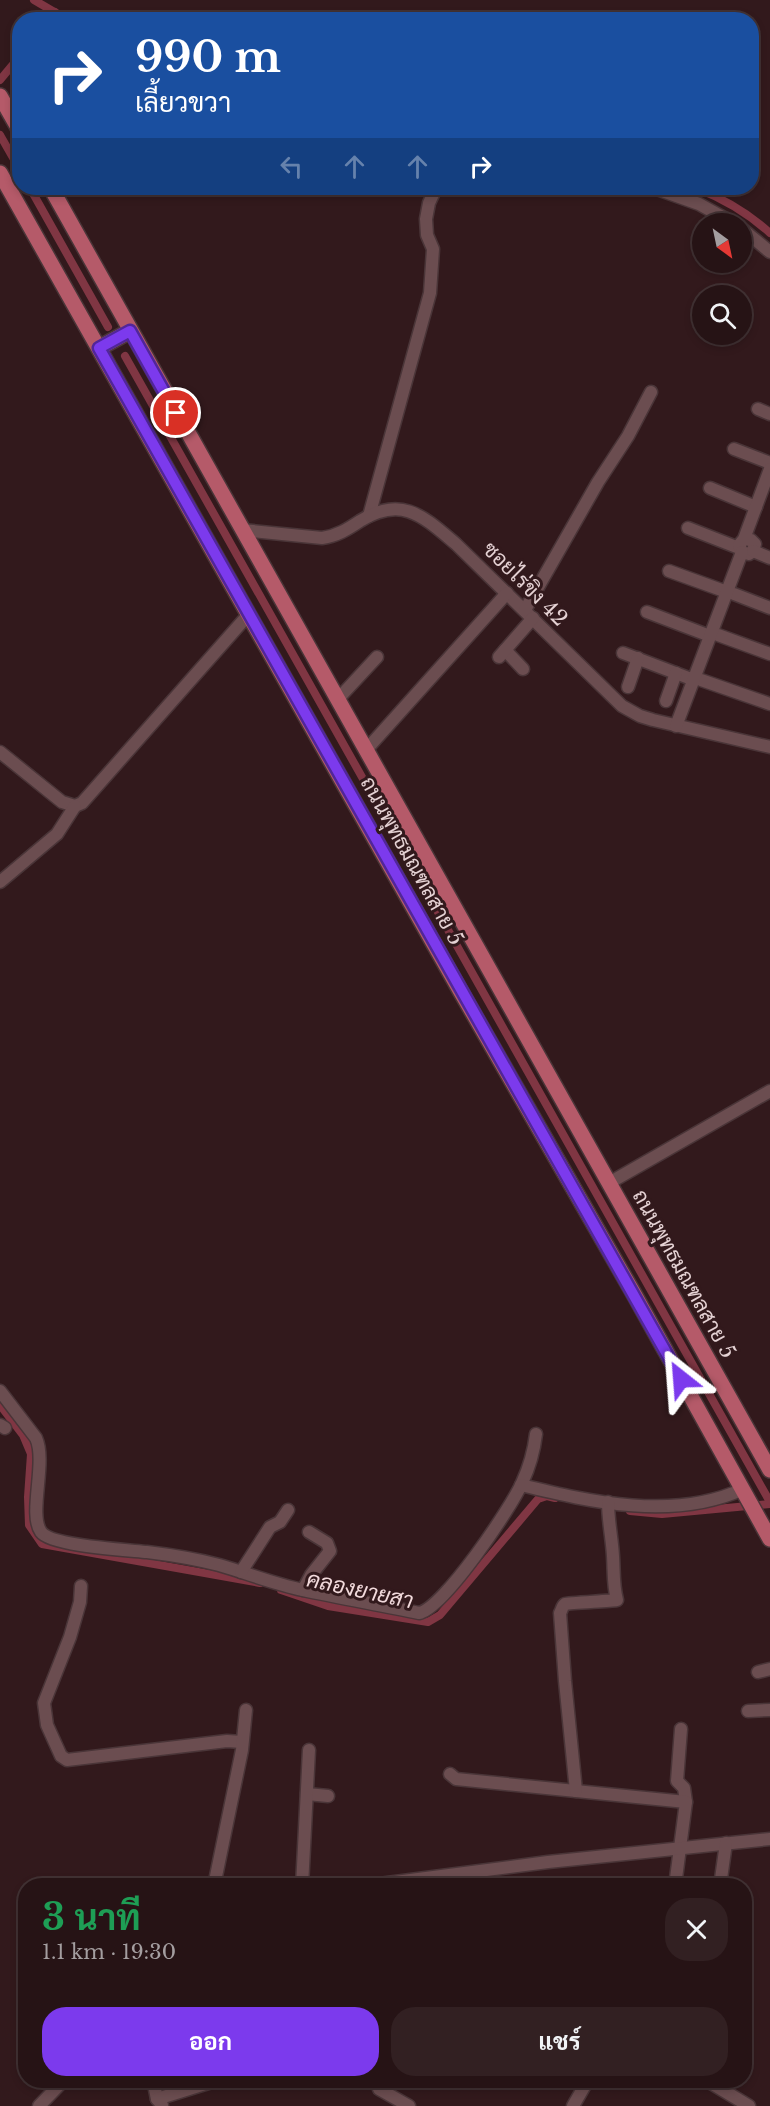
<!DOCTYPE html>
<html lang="th">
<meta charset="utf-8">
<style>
:root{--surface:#261315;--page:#322022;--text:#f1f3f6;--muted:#a49ea0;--line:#423234;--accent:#7c3aed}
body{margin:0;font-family:"Libre Baskerville",Sarabun,serif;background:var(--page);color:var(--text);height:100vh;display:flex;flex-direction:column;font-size:22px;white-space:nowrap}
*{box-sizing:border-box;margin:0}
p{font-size:20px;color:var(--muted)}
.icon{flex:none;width:33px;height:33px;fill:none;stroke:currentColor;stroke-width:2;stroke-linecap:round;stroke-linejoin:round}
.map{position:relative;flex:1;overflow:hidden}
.side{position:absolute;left:18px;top:1878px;width:734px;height:210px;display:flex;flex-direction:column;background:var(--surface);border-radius:24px;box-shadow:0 3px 9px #0003,0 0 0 2px var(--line)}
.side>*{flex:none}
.banner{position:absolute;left:12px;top:12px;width:747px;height:183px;border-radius:24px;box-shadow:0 3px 9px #0003,0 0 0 2px var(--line);background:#1a4fa0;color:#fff;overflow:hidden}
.needle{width:39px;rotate:147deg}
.tools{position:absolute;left:692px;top:213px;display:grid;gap:12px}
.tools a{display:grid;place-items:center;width:60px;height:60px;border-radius:50%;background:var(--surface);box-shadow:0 3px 9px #0003,0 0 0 2px var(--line);font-size:30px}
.pin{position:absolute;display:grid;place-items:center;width:51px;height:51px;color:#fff;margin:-26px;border:3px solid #fff;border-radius:50%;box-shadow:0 2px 6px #0007}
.me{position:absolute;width:66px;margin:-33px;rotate:332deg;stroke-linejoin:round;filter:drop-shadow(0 0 4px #0008)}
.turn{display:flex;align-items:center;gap:21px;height:126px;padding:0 24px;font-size:27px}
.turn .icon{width:78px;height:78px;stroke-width:2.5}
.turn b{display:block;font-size:42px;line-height:51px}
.lanes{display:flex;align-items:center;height:57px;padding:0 24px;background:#0003;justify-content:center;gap:30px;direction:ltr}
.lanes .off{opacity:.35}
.round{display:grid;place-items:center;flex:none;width:63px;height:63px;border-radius:24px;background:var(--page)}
.head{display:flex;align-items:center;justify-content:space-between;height:102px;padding:0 24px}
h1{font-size:36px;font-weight:700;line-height:45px;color:#1e9e55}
.cta{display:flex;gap:12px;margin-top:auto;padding:12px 24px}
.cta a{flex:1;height:69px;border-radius:24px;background:var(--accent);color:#fff;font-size:24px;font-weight:700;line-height:69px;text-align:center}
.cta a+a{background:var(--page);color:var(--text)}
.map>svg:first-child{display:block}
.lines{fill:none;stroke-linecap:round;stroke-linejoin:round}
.canal{stroke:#803643;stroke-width:8}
.minor-tunnel{stroke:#4d3538;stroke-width:12;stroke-dasharray:12 6;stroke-linecap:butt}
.minor-casing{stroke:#4a3538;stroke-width:15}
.major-casing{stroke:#4a3538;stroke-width:18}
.minor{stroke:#6b4d50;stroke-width:12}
.major{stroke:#b55a69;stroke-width:15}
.route-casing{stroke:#51269a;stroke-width:15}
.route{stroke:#7c3aed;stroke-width:10}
.labels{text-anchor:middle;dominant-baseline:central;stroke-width:6;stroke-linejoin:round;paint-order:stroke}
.street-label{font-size:21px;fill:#e5d2d4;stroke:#32191c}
.water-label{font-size:22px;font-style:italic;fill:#f2dadc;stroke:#32191c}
</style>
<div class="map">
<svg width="770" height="2106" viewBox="0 0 770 2106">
<rect width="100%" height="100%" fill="#32191c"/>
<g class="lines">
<!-- canal -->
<g class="canal">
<polyline points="34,0 68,20"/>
<polyline points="49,20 55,12"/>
<polyline points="0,80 20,56"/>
<polyline points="0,135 20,170"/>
<polyline points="30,188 108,327"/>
<path d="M696,188C722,198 749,214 770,233"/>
<polyline points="125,356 770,1502"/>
<polyline points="0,1405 23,1435 31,1454 28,1497 29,1525 42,1544 260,1583"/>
<polyline points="630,1511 662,1514 770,1504"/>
<polyline points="281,1590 328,1606 428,1622 440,1615 538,1499 547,1496 555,1498"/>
</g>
<!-- minor-tunnel -->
<polyline class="minor-tunnel" points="160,2081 163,2088"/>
<defs>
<g id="minor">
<polyline points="654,188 699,204 735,224"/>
<polyline points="741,228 770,252"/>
<polyline points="758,409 770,414"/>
<polyline points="734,449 770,463"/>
<polyline points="710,488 756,507"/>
<polyline points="369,516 430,293 433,249 427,235 426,219 429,203 436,188"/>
<polyline points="688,528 739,548"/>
<path d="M242,530L322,538C337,536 348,529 360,521C402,495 423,516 456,544L622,706L640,716L653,720L770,747"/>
<polyline points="744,539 751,540 755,544 753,551 749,554 742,552 739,545 744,539 770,469"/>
<polyline points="753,551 770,558"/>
<polyline points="669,571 727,592"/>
<polyline points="734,594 770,608"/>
<polyline points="525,610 598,482 628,436 651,392"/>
<polyline points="647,612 710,636"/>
<polyline points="718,635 770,654"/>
<polyline points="505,650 523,669"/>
<polyline points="623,653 694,680"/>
<polyline points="499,657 533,618"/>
<polyline points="701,680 770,704"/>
<polyline points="628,687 638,658"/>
<polyline points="338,699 377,657"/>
<polyline points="666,701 676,673"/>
<polyline points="676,726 742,552"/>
<polyline points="366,750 507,593"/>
<polyline points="0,752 62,802 75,806 82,803 249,614"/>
<polyline points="0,882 57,834 75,806"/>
<polyline points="609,1183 770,1091"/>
<path d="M0,1391L36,1438C47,1462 28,1514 41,1532C51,1546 128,1550 147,1552C172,1555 196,1559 219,1565C247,1573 274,1584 303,1590C341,1598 380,1605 419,1613C443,1609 511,1508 522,1483C529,1468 534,1451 536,1434"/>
<polyline points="0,1425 5,1428"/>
<path d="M521,1485C591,1502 674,1521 743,1489"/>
<polyline points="241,1572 270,1527 280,1522 288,1510"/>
<polyline points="81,1586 80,1602 70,1637 44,1703 47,1725 61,1756 67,1760 227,1741 242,1742"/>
<polyline points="303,1590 311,1575 330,1551 327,1543 309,1532"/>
<polyline points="758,1672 770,1669"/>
<polyline points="748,1711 770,1710"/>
<polyline points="681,1729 677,1781 684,1788 686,1802"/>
<polyline points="450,1774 456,1779 686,1802 675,1886"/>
<path d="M576,1791L565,1681L560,1613C562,1610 562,1606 565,1604C568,1603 609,1601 617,1600C613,1585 614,1572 613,1556C612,1538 608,1521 608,1502"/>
<polyline points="307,1794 328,1796"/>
<polyline points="214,1886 242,1750 246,1710"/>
<polyline points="302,1886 309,1750"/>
<polyline points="364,1886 548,1862 770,1839"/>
<polyline points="720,1886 726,1843"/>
<polyline points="153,2080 157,2099 162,2105"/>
<polyline points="706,2080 749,2106"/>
<polyline points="379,2089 409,2106"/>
<polyline points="157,2099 218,2080"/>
<polyline points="39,2106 64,2080"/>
<polyline points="573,2106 588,2080"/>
</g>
<g id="major">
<polyline points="0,96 20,131"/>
<polyline points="0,173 461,992 634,1294 770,1539"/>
<polyline points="51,188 770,1470"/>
<polyline points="99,348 130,331"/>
</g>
</defs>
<!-- minor casing -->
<use href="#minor" class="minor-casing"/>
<!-- major casing -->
<use href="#major" class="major-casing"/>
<!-- minor -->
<use href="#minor" class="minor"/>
<!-- major -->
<use href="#major" class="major"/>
</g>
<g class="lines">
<defs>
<polyline id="route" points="176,413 130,331 99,348 681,1379"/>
</defs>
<!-- route casing -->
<use href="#route" class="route-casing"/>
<!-- route -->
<use href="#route" class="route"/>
</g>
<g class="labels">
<!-- street labels -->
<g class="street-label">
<text transform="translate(525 584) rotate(45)">ซอยไร่ขิง 42</text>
<text transform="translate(412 861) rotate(61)">ถนนพุทธมณฑลสาย 5</text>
<text transform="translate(684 1274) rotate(61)">ถนนพุทธมณฑลสาย 5</text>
</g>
<!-- water labels -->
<g class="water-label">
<text transform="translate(360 1590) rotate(12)">คลองยายสา</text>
</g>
</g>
</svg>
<div class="tools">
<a><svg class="needle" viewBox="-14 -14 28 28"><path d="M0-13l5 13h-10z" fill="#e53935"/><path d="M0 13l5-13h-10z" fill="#a49ea0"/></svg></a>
<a><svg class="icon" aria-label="search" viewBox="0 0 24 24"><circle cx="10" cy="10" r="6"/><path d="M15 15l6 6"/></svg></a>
</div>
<div class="pin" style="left:176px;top:413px;background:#d93025"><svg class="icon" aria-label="arrive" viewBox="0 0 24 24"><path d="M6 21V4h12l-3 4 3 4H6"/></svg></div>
<svg class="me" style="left:681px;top:1379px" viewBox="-20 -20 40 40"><path d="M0-17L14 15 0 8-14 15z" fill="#7c3aed" stroke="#fff" stroke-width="4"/></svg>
<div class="banner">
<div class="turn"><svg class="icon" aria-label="right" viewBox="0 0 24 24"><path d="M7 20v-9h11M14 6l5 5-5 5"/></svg><div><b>990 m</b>เลี้ยวขวา</div></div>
<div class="lanes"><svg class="icon off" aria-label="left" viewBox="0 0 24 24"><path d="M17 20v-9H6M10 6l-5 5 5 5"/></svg><svg class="icon off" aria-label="ahead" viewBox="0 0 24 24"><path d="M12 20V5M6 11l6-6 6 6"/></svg><svg class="icon off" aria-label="ahead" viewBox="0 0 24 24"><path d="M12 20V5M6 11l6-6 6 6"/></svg><svg class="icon" aria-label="right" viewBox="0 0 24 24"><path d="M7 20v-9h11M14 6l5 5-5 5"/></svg></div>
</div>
<section class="side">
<div class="head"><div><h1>3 นาที</h1><p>1.1 km · 19:30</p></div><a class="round"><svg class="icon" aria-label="close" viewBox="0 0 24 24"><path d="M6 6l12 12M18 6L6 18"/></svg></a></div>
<div class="cta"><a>ออก</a><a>แชร์</a></div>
</section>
</div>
